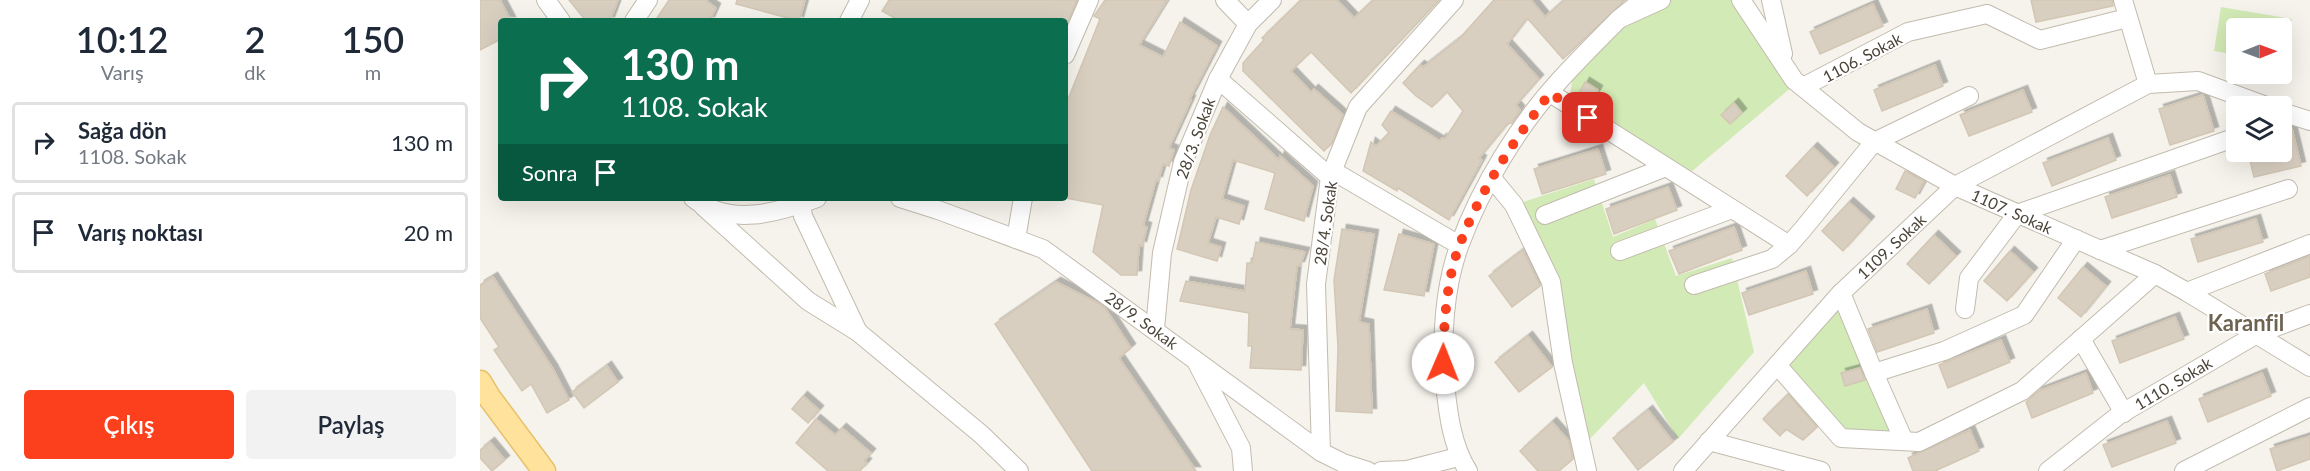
<!DOCTYPE html>
<html lang="tr">
<meta charset="utf-8">
<style>
:root{--surface:#fff;--page:#f2f2f3;--text:#1f2937;--muted:#747a83;--line:#e0e1e3;--accent:#fc3f1d}
body{margin:0;font-family:Lato,sans-serif;background:var(--page);color:var(--text);height:100vh;display:flex;flex-direction:column;font-size:22px;white-space:nowrap}
*{box-sizing:border-box;margin:0}
p{font-size:20px;color:var(--muted)}
.icon{flex:none;width:33px;height:33px;fill:none;stroke:currentColor;stroke-width:2;stroke-linecap:round;stroke-linejoin:round}
.map{position:relative;flex:1;overflow:hidden}
.details{display:flex;flex-direction:column;background:var(--surface);width:480px}
.details>*{flex:none}
.hud{position:absolute;left:18px;top:18px;width:570px;height:183px;border-radius:6px;box-shadow:0 6px 24px #0002;background:#0b6e4f;color:#fff;overflow:hidden}
.needle{width:39px;rotate:89deg}
.controls{position:absolute;left:1746px;top:18px;display:grid;gap:12px}
.controls a{display:grid;place-items:center;width:66px;height:66px;border-radius:6px;background:var(--surface);box-shadow:0 6px 24px #0002;font-size:30px}
.pin{position:absolute;display:grid;place-items:center;width:51px;height:51px;color:#fff;margin:-26px;border-radius:12px;box-shadow:0 3px 9px #0006}
.me{position:absolute;width:66px;margin:-33px;rotate:1deg;stroke-linejoin:round;filter:drop-shadow(0 0 4px #0008)}
.turn{display:flex;align-items:center;gap:21px;height:126px;padding:0 24px;font-size:27px}
.turn .icon{width:78px;height:78px;stroke-width:2.5}
.turn b{display:block;font-size:42px;line-height:51px}
.then{display:flex;align-items:center;height:57px;padding:0 24px;background:#0003;gap:12px;font-size:22px}
.eta{display:flex;justify-content:space-evenly;align-items:center;height:102px;text-align:center}
.eta b{font-size:36px;font-weight:600;line-height:42px}
.button{display:flex;gap:12px;margin-top:auto;padding:12px 24px}
.button a{flex:1;height:69px;border-radius:6px;background:var(--accent);color:#fff;font-size:24px;font-weight:600;line-height:69px;text-align:center}
.button a+a{background:var(--page);color:var(--text)}
ul{padding:0;list-style:none}
li{display:flex;align-items:center;gap:18px;height:81px;margin:0 12px 9px;padding:0 12px;border:3px solid var(--line);border-radius:6px}
li div{flex:1}
li b{display:block;font-size:22px}
li em{font-style:normal}
main{display:flex;flex:1;min-height:0}
.map>svg:first-child{display:block}
.green{fill:#d2eab5}
.building{fill:#d8cfc1;stroke:#d3c7b4;stroke-width:1.5;filter:url(#shadow)}
.lines{fill:none;stroke-linecap:round;stroke-linejoin:round}
.minor-casing{stroke:#c2bbae;stroke-width:20}
.major-casing{stroke:#e6c16a;stroke-width:25}
.minor{stroke:#fff;stroke-width:18}
.major{stroke:#ffe39c;stroke-width:22}
.route{stroke:#fc3f1d;stroke-width:10;stroke-dasharray:0 18}
.labels{text-anchor:middle;dominant-baseline:central;stroke-width:4.5;stroke-linejoin:round;paint-order:stroke}
.street-label{font-size:16px;fill:#4b4439;stroke:#fff}
.district-label{font-size:22px;font-weight:bold;fill:#6e6250;stroke:#fff}
</style>
<main>
<section class="details">
<div class="eta">
<div><b>10:12</b><p>Varış</p></div>
<div><b>2</b><p>dk</p></div>
<div><b>150</b><p>m</p></div>
</div>
<ul>
<li><svg class="icon" aria-label="right" viewBox="0 0 24 24"><path d="M7 20v-9h11M14 6l5 5-5 5"/></svg><div><b>Sağa dön</b><p>1108. Sokak</p></div><em>130 m</em></li>
<li><svg class="icon" aria-label="arrive" viewBox="0 0 24 24"><path d="M6 21V4h12l-3 4 3 4H6"/></svg><div><b>Varış noktası</b></div><em>20 m</em></li>
</ul>
<div class="button"><a>Çıkış</a><a>Paylaş</a></div>
</section>
<div class="map">
<svg width="1830" height="471" viewBox="0 0 1830 471">
<defs>
<filter id="shadow"><feDropShadow dx="4.5" dy="-4.5" stdDeviation="0" flood-color="#0004"/></filter>
</defs>
<rect width="100%" height="100%" fill="#f6f3ec"/>
<!-- green -->
<g class="green">
<polygon points="1190,0 1254,0 1313,86 1211,172 1090,94 1094,71 1142,24"/>
<polygon points="1741,7 1812,19 1805,63 1802,62 1802,28 1756,28 1756,55 1734,51"/>
<polygon points="1114,179 1133,237 1175,219 1196,276 1252,258 1274,352 1198,439 1164,383 1103,446 1071,282 1034,205"/>
<polygon points="1361,293 1424,441 1361,438 1297,365"/>
</g>
<!-- building -->
<g class="building">
<polygon points="0,0 20,0 31,21 21,21 21,39 0,50"/>
<polygon points="89,0 138,0 130,21 106,21"/>
<polygon points="189,0 225,0 236,8 230,21 175,21"/>
<polygon points="257,0 325,0 319,21 256,4"/>
<polygon points="409,0 597,0 588,21 420,21 402,11"/>
<polygon points="625,0 687,0 659,45 683,57 700,22 737,46 709,100 711,100 689,148 694,150 689,166 683,164 678,181 676,180 663,226 667,227 662,246 659,245 657,275 641,275 613,252 623,205 585,198 585,107 620,19 614,16"/>
<polygon points="821,0 857,0 874,18 893,0 959,0 871,93 831,52 811,71 831,92 834,89 863,115 852,143 844,151 763,71 763,63 784,40 782,38"/>
<polygon points="1014,0 1051,0 1065,17 1084,0 1145,0 1083,59 1048,19 1044,22 1027,44 1059,79 1036,105 1040,110 1032,123 1027,124 999,158 1002,160 969,220 918,188 917,191 883,171 891,142 896,146 909,133 902,125 911,111 960,141 962,138 965,139 983,111 967,92 952,107 936,96 923,83 940,65 943,67 980,38"/>
<polygon points="1551,0 1632,0 1633,6 1556,22"/>
<polygon points="1393,4 1403,26 1340,54 1330,32"/>
<polygon points="1455,65 1463,86 1402,111 1394,90"/>
<polygon points="1105,82 1118,90 1112,101 1099,93"/>
<polygon points="1543,90 1552,112 1489,136 1480,115"/>
<polygon points="1723,95 1734,131 1690,145 1679,109"/>
<polygon points="1254,103 1262,113 1250,124 1241,115"/>
<polygon points="743,107 799,160 800,156 833,186 824,221 785,209 795,173 753,160 742,199 764,206 759,224 736,217 728,243 741,247 737,261 697,249 711,190 730,135"/>
<polygon points="1812,129 1821,166 1774,177 1768,152 1802,152 1802,132"/>
<polygon points="1628,138 1636,160 1572,186 1563,163"/>
<polygon points="1333,147 1354,167 1327,196 1306,176"/>
<polygon points="1118,149 1126,174 1062,194 1054,169"/>
<polygon points="1425,171 1444,181 1435,198 1416,189"/>
<polygon points="1690,175 1697,197 1632,218 1625,197"/>
<polygon points="1188,187 1197,210 1134,234 1126,209"/>
<polygon points="1369,202 1390,221 1363,251 1342,231"/>
<polygon points="1776,219 1783,242 1718,262 1711,239"/>
<polygon points="1254,227 1262,250 1199,274 1189,251"/>
<polygon points="862,229 894,234 879,322 889,324 892,413 856,411 858,347 854,280"/>
<polygon points="919,234 954,244 944,296 904,290"/>
<polygon points="1454,235 1476,256 1449,284 1427,264"/>
<polygon points="776,242 825,252 820,266 817,266 810,329 823,330 821,370 770,368 772,346 768,346 769,313 700,301 706,281 765,291 767,263 772,263"/>
<polygon points="1043,250 1060,286 1032,307 1009,276"/>
<polygon points="1530,251 1553,272 1527,301 1504,281"/>
<polygon points="1830,256 1830,277 1791,291 1785,274"/>
<polygon points="1603,267 1626,286 1601,317 1578,298"/>
<polygon points="1326,271 1333,294 1269,315 1262,293"/>
<polygon points="13,277 73,369 89,400 67,413 51,384 42,391 14,350 19,347 0,318 0,285"/>
<polygon points="576,282 616,302 625,308 651,348 639,358 716,471 612,471 515,324"/>
<polygon points="1447,309 1454,333 1397,352 1388,329"/>
<polygon points="1695,317 1704,339 1640,363 1632,341"/>
<polygon points="1048,336 1072,367 1039,392 1015,362"/>
<polygon points="1521,340 1530,362 1468,388 1459,365"/>
<polygon points="127,366 138,382 104,408 92,392"/>
<polygon points="1380,368 1385,380 1365,386 1361,373"/>
<polygon points="1606,373 1613,393 1552,418 1546,402 1559,391"/>
<polygon points="1782,373 1791,396 1728,422 1719,399"/>
<polygon points="1308,394 1337,427 1323,440 1306,429 1300,436 1283,419"/>
<polygon points="323,396 339,410 328,423 312,409"/>
<polygon points="1168,410 1193,442 1158,470 1133,438"/>
<polygon points="336,419 355,435 362,428 391,453 384,461 387,463 380,471 348,471 316,443"/>
<polygon points="1687,421 1696,443 1632,467 1623,445"/>
<polygon points="1072,422 1089,441 1093,459 1079,471 1058,471 1040,451"/>
<polygon points="1490,430 1499,451 1455,471 1433,471 1428,458"/>
<polygon points="1830,436 1830,459 1797,471 1790,449"/>
<polygon points="10,442 25,460 12,471 0,458 0,450"/>
</g>
<g class="lines">
<defs>
<g id="minor">
<polyline points="66,0 81,21"/>
<polyline points="745,0 768,24"/>
<polyline points="1163,0 1139,19 1181,0"/>
<polyline points="1261,0 1314,80 1378,132 1475,186 1675,274 1707,292 1830,367"/>
<polyline points="1291,0 1303,54"/>
<polyline points="1643,0 1668,84"/>
<polyline points="154,21 168,0"/>
<polyline points="369,21 380,0"/>
<polyline points="585,55 609,0"/>
<polyline points="738,79 850,177"/>
<polyline points="1323,87 1428,32 1507,14 1560,40 1647,18"/>
<polyline points="1070,93 1309,245"/>
<polyline points="1802,112 1830,121"/>
<polyline points="853,171 979,245"/>
<polyline points="1011,177 1034,205 1071,282 1083,363 1107,471"/>
<path d="M213,198C249,227 298,213 337,198"/>
<polyline points="320,198 323,216 378,332"/>
<polyline points="420,198 458,210 563,249 841,452 863,463 888,471"/>
<polyline points="223,206 328,301 378,332 502,435 539,471"/>
<polyline points="1065,215 1186,167"/>
<polyline points="536,239 543,198"/>
<polyline points="1620,250 1808,189"/>
<polyline points="1140,251 1252,209"/>
<polyline points="1214,285 1292,259 1309,245 1323,229 1394,142 1489,96"/>
<polyline points="1707,292 1830,244"/>
<polyline points="1361,293 1394,373"/>
<polyline points="1485,309 1489,278 1537,214 1748,140"/>
<polyline points="675,329 682,253 703,162 738,79 768,24 792,0"/>
<polyline points="1601,339 1644,413"/>
<polyline points="716,361 761,448 763,471"/>
<polyline points="1297,365 1361,438 1439,442 1542,391 1675,274"/>
<polyline points="1229,441 1341,471"/>
<polyline points="1424,441 1394,373 1464,351 1544,315 1596,239"/>
<polyline points="841,452 836,284 850,177 878,107 974,0"/>
<polyline points="901,471 927,470 978,457"/>
<path d="M988,471C972,446 968,413 965,384C961,341 964,286 980,244C1001,187 1038,126 1079,81C1098,60 1119,39 1139,19"/>
<polyline points="1203,471 1361,293 1475,186 1668,84 1718,81 1786,106"/>
<polyline points="1568,471 1639,415 1777,334 1830,314"/>
<polyline points="1704,471 1830,407"/>
</g>
<polyline id="major" points="0,382 9,397 64,471"/>
</defs>
<!-- minor casing -->
<use href="#minor" class="minor-casing"/>
<!-- major casing -->
<use href="#major" class="major-casing"/>
<!-- minor -->
<use href="#minor" class="minor"/>
<!-- major -->
<use href="#major" class="major"/>
</g>
<g class="lines">
<!-- route -->
<path class="route" d="M963,363C964,324 966,280 980,244C1002,187 1034,141 1070,93L1108,118"/>
</g>
<g class="labels">
<!-- street labels -->
<g class="street-label">
<text transform="translate(1382 57) rotate(-28)">1106. Sokak</text>
<text transform="translate(715 138) rotate(-70)">28/3. Sokak</text>
<text transform="translate(1532 211) rotate(24)">1107. Sokak</text>
<text transform="translate(845 223) rotate(-82)">28/4. Sokak</text>
<text transform="translate(1411 246) rotate(-43)">1109. Sokak</text>
<text transform="translate(662 320) rotate(36)">28/9. Sokak</text>
<text transform="translate(1693 383) rotate(-31)">1110. Sokak</text>
</g>
<!-- district labels -->
<g class="district-label">
<text x="1766" y="322">Karanfil</text>
</g>
</g>
</svg>
<div class="controls">
<a><svg class="needle" viewBox="-14 -14 28 28"><path d="M0-13l5 13h-10z" fill="#e53935"/><path d="M0 13l5-13h-10z" fill="#747a83"/></svg></a>
<a><svg class="icon" aria-label="layers" viewBox="0 0 24 24"><path d="M12 4l9 5-9 5-9-5zM3 14l9 5 9-5"/></svg></a>
</div>
<div class="pin" style="left:1108px;top:118px;background:#d93025"><svg class="icon" aria-label="arrive" viewBox="0 0 24 24"><path d="M6 21V4h12l-3 4 3 4H6"/></svg></div>
<svg class="me" style="left:963px;top:363px" viewBox="-20 -20 40 40"><circle r="19" fill="#fff"/><path d="M0-13L10 11 0 6-10 11z" fill="#fc3f1d"/></svg>
<div class="hud">
<div class="turn"><svg class="icon" aria-label="right" viewBox="0 0 24 24"><path d="M7 20v-9h11M14 6l5 5-5 5"/></svg><div><b>130 m</b>1108. Sokak</div></div>
<div class="then">Sonra<svg class="icon" aria-label="arrive" viewBox="0 0 24 24"><path d="M6 21V4h12l-3 4 3 4H6"/></svg></div>
</div>
</div>
</main>
